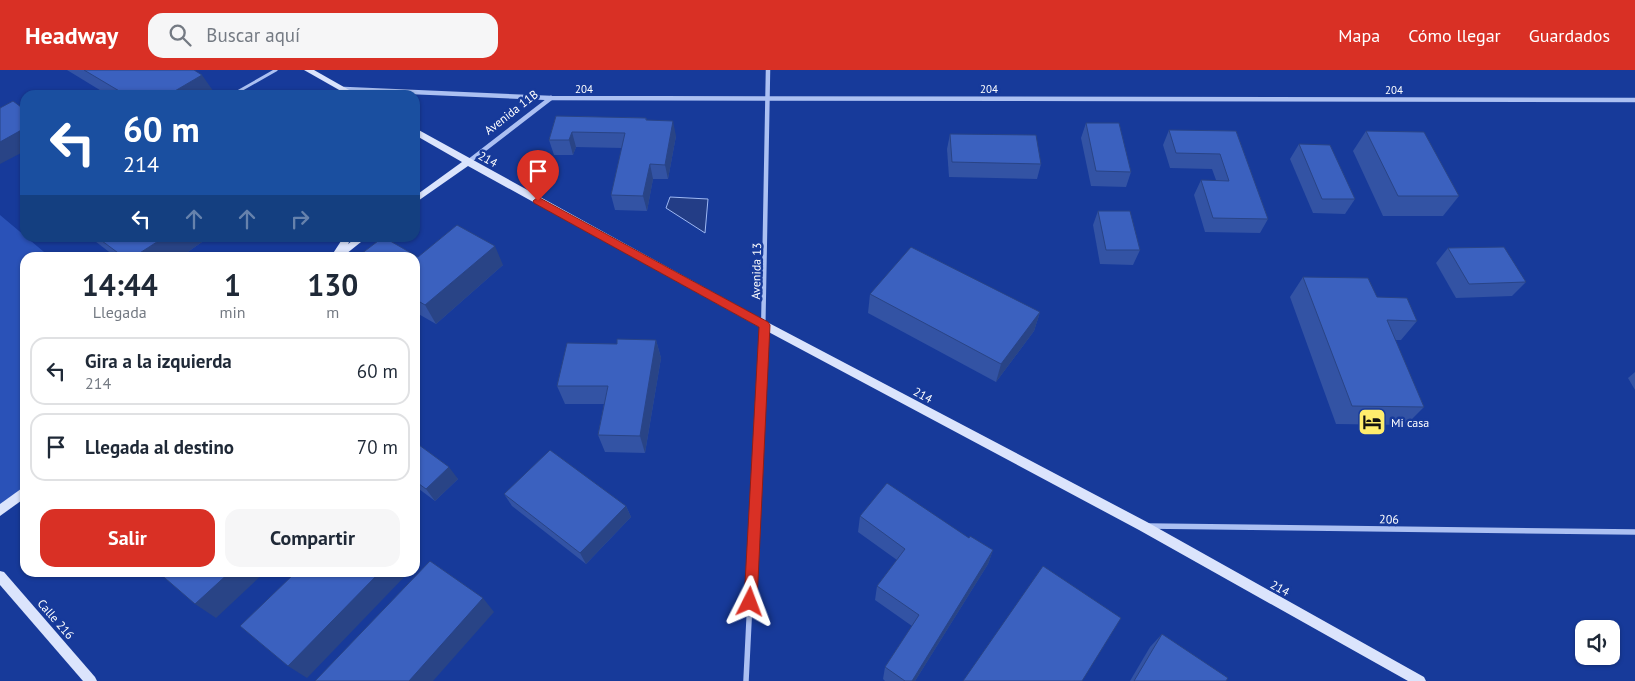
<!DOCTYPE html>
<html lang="es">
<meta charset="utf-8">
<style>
:root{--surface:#fff;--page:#f6f6f7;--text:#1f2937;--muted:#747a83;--line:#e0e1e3;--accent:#d93025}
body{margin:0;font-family:"PT Sans",sans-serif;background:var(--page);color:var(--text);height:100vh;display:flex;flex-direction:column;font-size:19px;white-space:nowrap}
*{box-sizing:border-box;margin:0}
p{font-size:16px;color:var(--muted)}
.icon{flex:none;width:28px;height:28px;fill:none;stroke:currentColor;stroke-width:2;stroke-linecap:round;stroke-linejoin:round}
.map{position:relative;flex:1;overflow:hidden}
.sheet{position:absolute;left:20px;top:182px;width:400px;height:325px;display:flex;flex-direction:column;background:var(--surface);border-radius:15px;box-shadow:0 1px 4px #0004}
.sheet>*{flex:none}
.top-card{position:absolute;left:20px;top:20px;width:400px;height:152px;border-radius:15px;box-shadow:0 1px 4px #0004;background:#1a4fa0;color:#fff;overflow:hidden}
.controls{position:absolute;left:1575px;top:550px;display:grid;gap:10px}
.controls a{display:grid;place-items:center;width:45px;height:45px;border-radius:10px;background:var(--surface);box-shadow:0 1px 4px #0004;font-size:25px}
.pin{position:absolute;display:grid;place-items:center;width:42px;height:42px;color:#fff;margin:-51px -21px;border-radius:50% 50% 50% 0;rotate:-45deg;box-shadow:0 0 5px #0007}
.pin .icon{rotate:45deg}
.me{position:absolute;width:55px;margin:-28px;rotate:3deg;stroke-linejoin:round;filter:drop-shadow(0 0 4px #0008)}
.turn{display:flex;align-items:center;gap:18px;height:105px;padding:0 20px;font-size:22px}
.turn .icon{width:65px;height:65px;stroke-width:2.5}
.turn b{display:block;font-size:35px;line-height:42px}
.lanes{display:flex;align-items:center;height:48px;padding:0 20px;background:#0003;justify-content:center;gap:25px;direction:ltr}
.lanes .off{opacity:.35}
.eta{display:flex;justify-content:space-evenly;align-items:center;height:85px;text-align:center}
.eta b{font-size:30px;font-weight:600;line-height:35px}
.primary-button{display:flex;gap:10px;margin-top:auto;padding:10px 20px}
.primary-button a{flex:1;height:58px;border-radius:15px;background:var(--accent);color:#fff;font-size:20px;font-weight:600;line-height:58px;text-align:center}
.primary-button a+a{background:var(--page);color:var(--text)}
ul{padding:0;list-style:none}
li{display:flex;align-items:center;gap:15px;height:68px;margin:0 10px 8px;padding:0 10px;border:2px solid var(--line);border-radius:15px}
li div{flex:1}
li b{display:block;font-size:19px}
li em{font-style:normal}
header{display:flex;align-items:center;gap:30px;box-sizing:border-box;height:70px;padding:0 25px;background:var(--accent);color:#fff}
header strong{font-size:24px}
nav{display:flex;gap:28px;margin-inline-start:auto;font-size:18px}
.search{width:350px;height:45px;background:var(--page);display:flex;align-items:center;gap:12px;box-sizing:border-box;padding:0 18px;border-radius:15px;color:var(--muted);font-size:19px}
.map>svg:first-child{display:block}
.green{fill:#2a52b8}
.water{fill:#233d86;stroke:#9eb8f4}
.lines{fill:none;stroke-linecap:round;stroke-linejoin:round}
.lane{stroke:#acc0f2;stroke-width:3}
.street-far1{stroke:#acc0f2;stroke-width:4.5}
.street{stroke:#acc0f2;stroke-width:5.5}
.secondary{fill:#dbe4fc;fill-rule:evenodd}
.wall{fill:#3353a4}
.shaded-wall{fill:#294486}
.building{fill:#3b61bf;stroke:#294486}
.route{fill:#d93025;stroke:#8d1f18}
.labels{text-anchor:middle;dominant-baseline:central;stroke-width:5;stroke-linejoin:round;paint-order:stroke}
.far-street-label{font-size:11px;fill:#fff;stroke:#173a9a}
.street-label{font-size:12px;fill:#fff;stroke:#173a9a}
.poi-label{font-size:12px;fill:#fff;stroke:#173a9a;text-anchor:start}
</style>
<header>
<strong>Headway</strong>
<div class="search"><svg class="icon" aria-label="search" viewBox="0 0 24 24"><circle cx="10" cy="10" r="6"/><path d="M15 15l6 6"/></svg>Buscar aquí</div>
<nav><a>Mapa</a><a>Cómo llegar</a><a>Guardados</a></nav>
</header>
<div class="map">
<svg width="1635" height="611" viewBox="0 0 1635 611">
<rect width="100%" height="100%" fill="#173a9a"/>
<!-- green -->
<polygon class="green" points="0,145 50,187 25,188 25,418 0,437"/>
<!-- water -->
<polygon class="water" points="670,127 708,129 705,163 666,138"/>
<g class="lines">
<!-- lane -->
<polyline class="lane" points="232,25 276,0"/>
<!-- street-far1 -->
<g class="street-far1">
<polyline points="344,19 551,28 1635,30"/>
<polyline points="468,92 551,28"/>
<polyline points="763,269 768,0"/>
</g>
<!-- street -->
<g class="street">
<polyline points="1148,456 1635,462"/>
<polyline points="746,611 763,268"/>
</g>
<!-- secondary -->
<g class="secondary">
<polygon points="304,0 314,0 358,25 348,25"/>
<polygon points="415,58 767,252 1147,452 1424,607 1426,611 1408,611 1139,460 761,258 468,96 415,133 415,126 462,92 415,65"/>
<polygon points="343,168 351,168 348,174 356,168 366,168 341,188 330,188"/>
<polygon points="25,416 25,428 0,446 0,434"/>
<polygon points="0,501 4,502 95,607 97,611 83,611 0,515"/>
</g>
</g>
<!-- wall -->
<g class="wall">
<polygon points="67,0 194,0 216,25 108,25"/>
<polygon points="556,46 646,48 647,50 676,66 668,109 653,109 647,141 615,140 611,125 622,78 576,77 573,85 554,85 549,70"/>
<polygon points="1086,53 1131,102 1126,117 1091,116 1081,68"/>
<polygon points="1169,60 1236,61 1268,149 1260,163 1205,162 1194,125 1201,110 1216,110 1212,99 1170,98 1163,75"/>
<polygon points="1366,61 1459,126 1443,146 1383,146 1353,81"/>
<polygon points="950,64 1041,94 1037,109 949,107 947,79"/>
<polygon points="1299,74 1355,129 1345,144 1313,143 1290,89"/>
<polygon points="1098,141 1140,180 1133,195 1100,194 1093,155"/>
<polygon points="91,168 198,168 202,172 179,188 117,188"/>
<polygon points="1448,178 1526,212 1512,226 1456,228 1436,193"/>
<polygon points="361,184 418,187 503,195 436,254 415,242 415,188 363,188"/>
<polygon points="1303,207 1377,227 1417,251 1401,270 1395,270 1424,337 1406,355 1336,354 1290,227"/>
<polygon points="870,224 1040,242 1034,261 996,312 868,243"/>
<polygon points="656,270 661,288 645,383 605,382 598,365 604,334 565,334 557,316 617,274"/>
<polygon points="1635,302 1635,320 1628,308"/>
<polygon points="415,372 458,409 435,431 415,416"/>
<polygon points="504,424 626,436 631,447 586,494 512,436"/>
<polygon points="860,446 969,468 993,480 988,494 915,611 885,611 883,609 885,597 912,556 875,530 877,516 897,490 858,462"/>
<polygon points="1162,564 1226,611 1130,611 1150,577"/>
</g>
<!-- shaded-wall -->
<g class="shaded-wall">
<polygon points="202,5 216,25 168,25"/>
<polygon points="673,51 676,66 668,109 665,95"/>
<polygon points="25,58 25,77 19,73 25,79 25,81 0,94 0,72"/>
<polygon points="572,62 576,77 573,85 569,70"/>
<polygon points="650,94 653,109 647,141 643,126"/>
<polygon points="163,168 198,168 202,172 179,188 132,188"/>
<polygon points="495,176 503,195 436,254 425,235"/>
<polygon points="1040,242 1034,261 996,312 1001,294"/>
<polygon points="656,270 661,288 645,383 640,366"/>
<polygon points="449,397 458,409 435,431 426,419"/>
<polygon points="626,436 631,447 586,494 580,483"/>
<polygon points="993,480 988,494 915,611 912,611"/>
<polygon points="230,502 265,502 216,548 195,534"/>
<polygon points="380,502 407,502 408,503 307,608 288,596"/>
<polygon points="483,528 494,542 433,611 409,611"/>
</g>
<!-- building -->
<g class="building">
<polygon points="84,0 194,0 202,5 168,25 126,25"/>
<polygon points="13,31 25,40 25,58 0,72 0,38"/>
<polygon points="556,46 646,48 646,50 673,51 665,95 650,94 643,126 611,125 625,63 572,62 569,70 549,70"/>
<polygon points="1086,53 1119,53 1131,102 1096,101"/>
<polygon points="1169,60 1236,61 1268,149 1213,148 1201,110 1229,111 1220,84 1176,83"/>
<polygon points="1366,61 1424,62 1459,126 1398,126"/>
<polygon points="950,64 1036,65 1041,94 952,92"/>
<polygon points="25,69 25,77 19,73"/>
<polygon points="1299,74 1330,75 1355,129 1322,129"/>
<polygon points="1098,141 1130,141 1140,180 1106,180"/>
<polygon points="457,155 495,176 425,235 415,229 415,188 366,188 361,184 382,168 385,168 418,187"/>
<polygon points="98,168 163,168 132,188 125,188"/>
<polygon points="911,177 1040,242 1001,294 870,224"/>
<polygon points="1504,177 1526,212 1469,214 1448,178"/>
<polygon points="1303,207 1368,208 1377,227 1407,228 1417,251 1387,250 1424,337 1352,336"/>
<polygon points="617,269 656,270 640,366 598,365 608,316 557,316 567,273 617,274"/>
<polygon points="415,372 449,397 426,419 415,411"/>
<polygon points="550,380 626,436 580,483 504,424"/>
<polygon points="887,413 969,468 970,466 993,480 912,611 905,611 885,597 919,545 877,516 905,479 860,446"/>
<polygon points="430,491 483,528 409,611 315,611"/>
<polygon points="1043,496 1121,548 1082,611 963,611"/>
<polygon points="158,502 230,502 195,534"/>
<polygon points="296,502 380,502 288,596 240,556"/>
<polygon points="1162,564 1228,608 1226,611 1134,611"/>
</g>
<!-- route -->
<polygon class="route" points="538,127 768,252 770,255 757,532 755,536 750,538 746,536 744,532 759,257 534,133 533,131"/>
<!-- icons -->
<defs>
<symbol id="hotel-square" viewBox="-11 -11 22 22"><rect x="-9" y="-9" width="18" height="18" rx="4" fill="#ffed6d" stroke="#173a9a"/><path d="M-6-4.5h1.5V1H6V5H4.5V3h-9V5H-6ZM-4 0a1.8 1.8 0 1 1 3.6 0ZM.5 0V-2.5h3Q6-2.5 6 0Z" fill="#111"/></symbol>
</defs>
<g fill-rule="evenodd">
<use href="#hotel-square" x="1356" y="336" width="32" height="32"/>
</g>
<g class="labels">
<!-- far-street labels -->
<g class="far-street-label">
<text x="584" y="19">204</text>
<text x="989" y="19">204</text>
<text x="1394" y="20">204</text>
</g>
<!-- street labels -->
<g class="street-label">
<text transform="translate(511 42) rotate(-38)">Avenida 11B</text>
<text transform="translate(488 89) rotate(29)">214</text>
<text transform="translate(756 201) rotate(-89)">Avenida 13</text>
<text transform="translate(923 325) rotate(28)">214</text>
<text transform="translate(1389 449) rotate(1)">206</text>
<text transform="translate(1280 518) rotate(29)">214</text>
<text transform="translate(56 549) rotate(49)">Calle 216</text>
</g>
<!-- poi labels -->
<g class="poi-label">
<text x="1391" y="352">Mi casa</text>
</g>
</g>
</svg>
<div class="controls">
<a><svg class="icon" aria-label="sound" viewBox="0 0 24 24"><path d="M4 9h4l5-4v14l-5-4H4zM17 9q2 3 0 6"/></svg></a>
</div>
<div class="pin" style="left:538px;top:131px;background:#d93025"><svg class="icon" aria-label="arrive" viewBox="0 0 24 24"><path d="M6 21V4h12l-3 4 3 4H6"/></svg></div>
<svg class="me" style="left:750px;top:532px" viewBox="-20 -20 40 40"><path d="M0-17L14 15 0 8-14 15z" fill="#d93025" stroke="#fff" stroke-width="4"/></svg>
<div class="top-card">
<div class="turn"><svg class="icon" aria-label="left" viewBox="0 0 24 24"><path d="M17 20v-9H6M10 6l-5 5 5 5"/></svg><div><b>60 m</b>214</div></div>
<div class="lanes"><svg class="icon" aria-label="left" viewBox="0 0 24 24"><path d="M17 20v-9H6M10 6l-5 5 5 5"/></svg><svg class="icon off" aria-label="ahead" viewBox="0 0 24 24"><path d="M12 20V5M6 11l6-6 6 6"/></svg><svg class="icon off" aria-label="ahead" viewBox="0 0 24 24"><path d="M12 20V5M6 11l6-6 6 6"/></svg><svg class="icon off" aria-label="right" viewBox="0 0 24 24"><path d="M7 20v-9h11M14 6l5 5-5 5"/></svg></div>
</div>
<section class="sheet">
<div class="eta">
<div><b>14:44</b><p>Llegada</p></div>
<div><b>1</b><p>min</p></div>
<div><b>130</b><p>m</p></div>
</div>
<ul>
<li><svg class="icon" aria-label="left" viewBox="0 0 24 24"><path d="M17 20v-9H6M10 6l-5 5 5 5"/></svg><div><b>Gira a la izquierda</b><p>214</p></div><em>60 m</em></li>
<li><svg class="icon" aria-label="arrive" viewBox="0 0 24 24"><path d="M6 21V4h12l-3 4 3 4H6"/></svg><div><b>Llegada al destino</b></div><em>70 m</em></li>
</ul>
<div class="primary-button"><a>Salir</a><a>Compartir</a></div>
</section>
</div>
